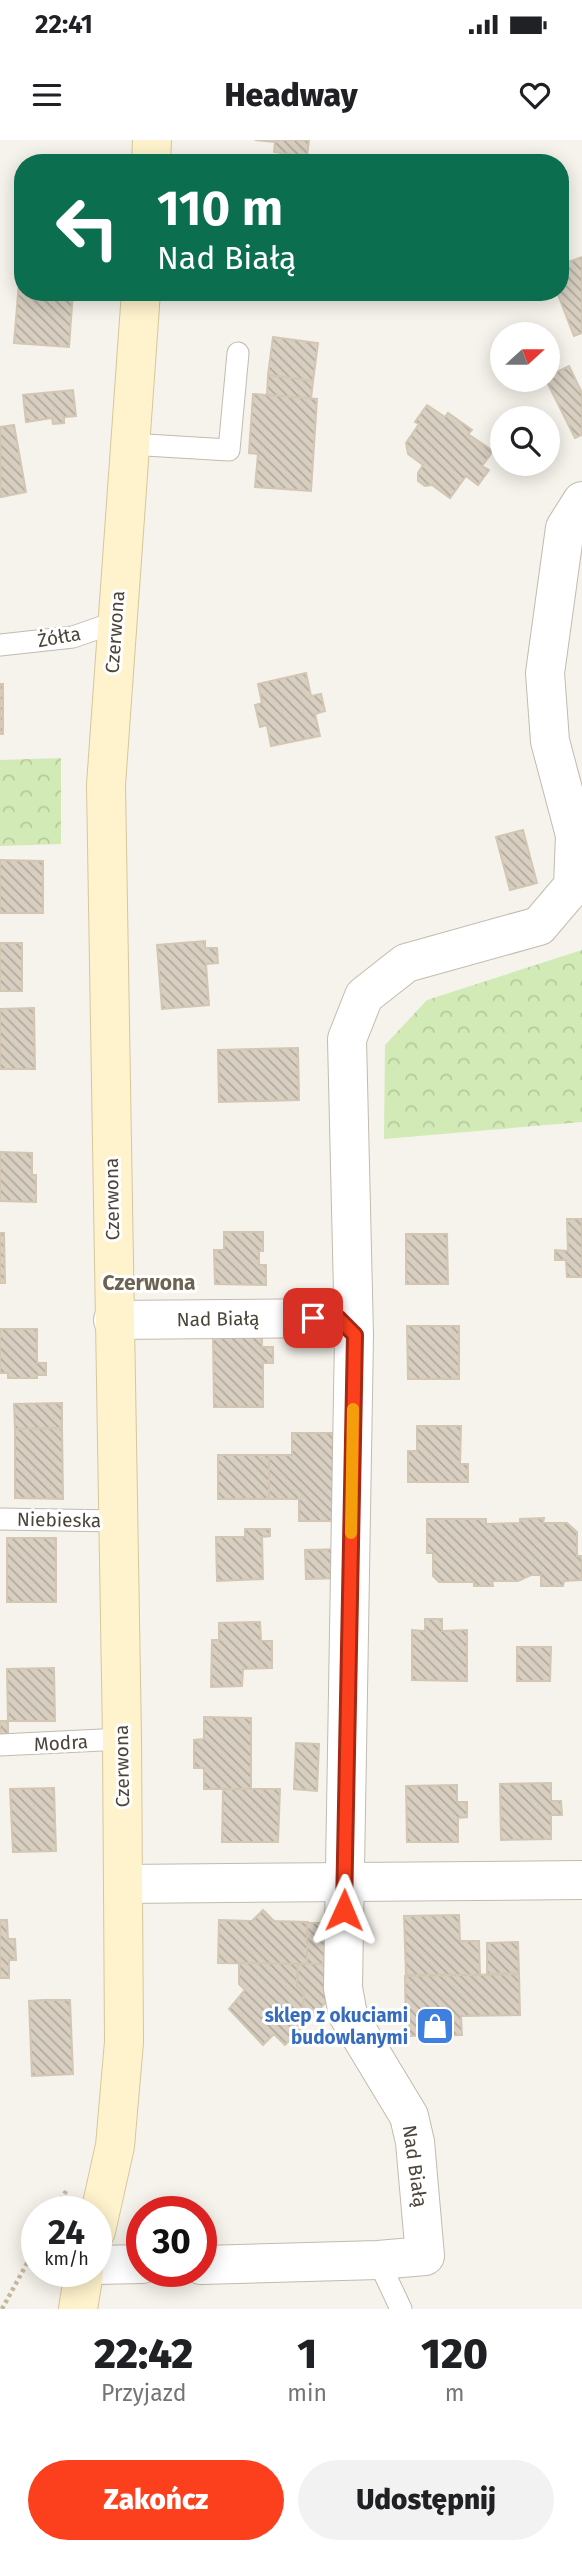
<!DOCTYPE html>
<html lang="pl">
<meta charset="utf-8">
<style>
:root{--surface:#fff;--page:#f2f2f2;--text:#202124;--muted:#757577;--accent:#fc3f1d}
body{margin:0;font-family:"Fira Sans",sans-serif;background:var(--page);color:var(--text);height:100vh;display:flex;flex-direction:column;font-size:26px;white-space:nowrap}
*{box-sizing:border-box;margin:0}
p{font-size:23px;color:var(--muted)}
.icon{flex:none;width:38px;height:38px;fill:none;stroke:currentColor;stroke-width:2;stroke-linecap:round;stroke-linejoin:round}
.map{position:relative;height:2169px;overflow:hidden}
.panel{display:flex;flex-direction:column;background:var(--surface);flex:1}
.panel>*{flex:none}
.hud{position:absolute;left:14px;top:14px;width:555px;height:147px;border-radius:28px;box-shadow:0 4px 18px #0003;background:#0b6e4f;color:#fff;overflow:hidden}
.needle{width:46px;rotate:69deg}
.buttons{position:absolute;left:490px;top:182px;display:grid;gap:14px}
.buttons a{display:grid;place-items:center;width:70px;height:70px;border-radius:50%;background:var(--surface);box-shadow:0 4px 18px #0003;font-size:35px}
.speed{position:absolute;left:21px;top:2056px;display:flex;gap:14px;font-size:35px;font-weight:700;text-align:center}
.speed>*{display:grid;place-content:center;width:91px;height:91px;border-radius:50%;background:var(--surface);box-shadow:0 4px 18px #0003;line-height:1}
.speed small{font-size:18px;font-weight:400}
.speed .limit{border:10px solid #d22;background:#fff;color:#111}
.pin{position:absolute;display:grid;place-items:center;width:60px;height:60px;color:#fff;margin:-30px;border-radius:14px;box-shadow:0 4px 10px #0006}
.me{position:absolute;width:77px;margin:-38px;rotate:1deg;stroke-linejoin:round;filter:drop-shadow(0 0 5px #0008)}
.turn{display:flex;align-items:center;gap:24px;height:147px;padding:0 28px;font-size:32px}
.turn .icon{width:91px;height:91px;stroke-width:2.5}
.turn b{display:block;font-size:49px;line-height:60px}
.eta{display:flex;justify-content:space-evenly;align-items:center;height:119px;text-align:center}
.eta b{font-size:42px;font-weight:800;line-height:49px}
.cta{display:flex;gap:14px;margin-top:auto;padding:14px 28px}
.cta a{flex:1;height:80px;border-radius:42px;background:var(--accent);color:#fff;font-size:28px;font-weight:800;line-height:80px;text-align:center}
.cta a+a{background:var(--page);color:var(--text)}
.status{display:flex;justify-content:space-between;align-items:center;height:49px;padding:0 35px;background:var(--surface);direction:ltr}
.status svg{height:19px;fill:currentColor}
header{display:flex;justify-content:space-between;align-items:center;height:91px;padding:0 28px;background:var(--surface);font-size:32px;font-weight:800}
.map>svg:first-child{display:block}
.forest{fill:url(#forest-crowns)}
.building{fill:url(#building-back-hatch);stroke:#d3c7b4;stroke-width:2}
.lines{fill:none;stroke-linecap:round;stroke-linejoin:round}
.lane-casing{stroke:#c2bbae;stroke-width:23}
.street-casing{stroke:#c2bbae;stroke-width:40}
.secondary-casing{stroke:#d6c79b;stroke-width:40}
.path{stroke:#c4b79f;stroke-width:4.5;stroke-dasharray:3.5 3.5;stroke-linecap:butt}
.lane{stroke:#fff;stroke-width:21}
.street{stroke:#fff;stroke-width:38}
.secondary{stroke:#fff3cd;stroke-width:38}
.route-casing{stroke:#a42913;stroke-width:18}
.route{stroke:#fc3f1d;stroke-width:12}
.slow{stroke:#f59e0b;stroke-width:12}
.labels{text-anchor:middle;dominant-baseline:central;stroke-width:6;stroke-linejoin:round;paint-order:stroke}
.street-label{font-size:19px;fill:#4b4439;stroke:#fff}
.shop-label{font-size:19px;font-weight:bold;fill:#366cbe;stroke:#fff;text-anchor:end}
.neighbourhood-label{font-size:21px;font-weight:bold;fill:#6e6250;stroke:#fff}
</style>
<div class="status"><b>22:41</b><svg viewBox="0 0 49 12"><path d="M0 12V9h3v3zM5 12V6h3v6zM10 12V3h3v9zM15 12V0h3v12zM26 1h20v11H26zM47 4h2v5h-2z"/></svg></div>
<header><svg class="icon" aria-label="menu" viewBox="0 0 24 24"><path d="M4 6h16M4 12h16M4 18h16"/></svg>Headway<svg class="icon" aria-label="heart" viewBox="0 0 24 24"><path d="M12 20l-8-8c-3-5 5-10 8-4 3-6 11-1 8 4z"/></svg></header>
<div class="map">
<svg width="582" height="2169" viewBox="0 0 582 2169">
<defs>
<pattern id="forest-crowns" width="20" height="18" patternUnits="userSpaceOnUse" patternTransform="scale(1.75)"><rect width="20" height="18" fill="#d2eab5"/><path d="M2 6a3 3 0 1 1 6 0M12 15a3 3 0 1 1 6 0" fill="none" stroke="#b6ca9c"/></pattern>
<pattern id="building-back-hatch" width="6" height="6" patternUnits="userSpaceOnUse" patternTransform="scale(1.75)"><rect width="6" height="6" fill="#d8cfc1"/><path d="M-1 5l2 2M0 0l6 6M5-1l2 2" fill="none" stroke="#b1aa9e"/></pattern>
</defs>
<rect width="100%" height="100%" fill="#f6f3ec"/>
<!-- forest -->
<g class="forest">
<polygon points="61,618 61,704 0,706 0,620"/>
<polygon points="582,810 582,982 384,999 385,905 427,860"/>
</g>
<!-- building -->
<g class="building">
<polygon points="255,0 309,0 307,17 274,12 275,2"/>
<polygon points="582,117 582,193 574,196 557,152 560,152 560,125"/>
<polygon points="19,142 23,143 23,152 73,152 69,207 14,203"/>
<polygon points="273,197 318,203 313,241 268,235"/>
<polygon points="569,226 582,253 582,295 575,298 546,240 548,236"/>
<polygon points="268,235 313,241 311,259 267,255"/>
<polygon points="73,250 76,276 64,277 64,283 53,284 52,278 26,282 23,255"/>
<polygon points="253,254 317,259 311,351 255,347 258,314 249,313"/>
<polygon points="427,265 445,277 448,273 472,290 468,294 493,311 482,326 489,330 478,345 466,336 450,358 432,345 425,346 418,341 418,333 423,325 408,314 406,303 419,284 415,282"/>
<polygon points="14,285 26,352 1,357 0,287"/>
<polygon points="306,533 311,556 321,554 325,571 315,574 320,596 271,606 267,585 260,587 255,565 262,563 258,544"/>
<rect x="0" y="544" width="3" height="50"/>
<polygon points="523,690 537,743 510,750 496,697"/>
<polygon points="0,720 43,721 43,773 0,773"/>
<polygon points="205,801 205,808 217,808 218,823 206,824 209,865 162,869 157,805"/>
<rect x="0" y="803" width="22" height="48"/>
<polygon points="34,868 35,929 0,929 0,869"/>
<polygon points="298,908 299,960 219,962 218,910"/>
<polygon points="0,1012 32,1013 32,1035 36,1035 36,1062 0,1061"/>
<polygon points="567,1079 582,1079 582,1137 567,1137 566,1120 555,1120 555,1110 568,1111"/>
<polygon points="224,1092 263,1092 263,1111 259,1111 259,1125 266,1125 266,1145 215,1144 214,1110 224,1110"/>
<polygon points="0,1093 4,1093 5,1143 0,1143"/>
<polygon points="406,1094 447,1094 448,1144 406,1144"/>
<polygon points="407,1186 459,1186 459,1239 408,1239"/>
<polygon points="0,1189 37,1189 37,1223 46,1223 46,1235 37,1235 37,1238 8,1238 8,1233 0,1233"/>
<polygon points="262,1193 262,1207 273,1207 273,1223 263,1223 263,1267 214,1267 213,1196"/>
<polygon points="62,1263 62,1288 15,1289 14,1264"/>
<polygon points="417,1286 461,1286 460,1324 468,1324 468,1342 408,1342 408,1311 417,1311"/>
<polygon points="62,1288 63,1359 15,1358 15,1289"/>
<polygon points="292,1293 333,1293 334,1381 299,1381 299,1359 269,1359 269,1315 292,1315"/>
<rect x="218" y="1315" width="51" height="44"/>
<polygon points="544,1378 543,1383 567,1383 577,1392 577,1416 582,1416 582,1440 564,1441 563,1446 541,1446 541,1435 531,1435 518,1441 492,1441 493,1446 474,1446 474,1442 439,1442 433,1436 433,1413 427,1413 427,1379 486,1379 486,1384 520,1383 520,1379"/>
<polygon points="245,1389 270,1389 270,1396 262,1397 263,1439 217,1441 216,1397 245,1397"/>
<rect x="7" y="1398" width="49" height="64"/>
<polygon points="343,1409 344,1438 306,1439 305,1410"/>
<polygon points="425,1479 442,1479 442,1491 467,1490 467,1541 412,1540 412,1490 425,1491"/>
<polygon points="260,1482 261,1501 272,1501 272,1528 243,1529 242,1546 211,1547 212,1500 219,1500 219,1483"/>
<polygon points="517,1507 551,1507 550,1541 517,1541"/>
<polygon points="54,1528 55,1581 8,1581 7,1529"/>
<polygon points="204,1577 251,1578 251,1649 204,1649 204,1628 194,1628 194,1600 204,1599"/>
<rect x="0" y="1581" width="8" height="15"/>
<polygon points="296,1603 319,1604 317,1651 294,1649"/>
<polygon points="551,1643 551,1661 561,1661 562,1675 551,1675 551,1699 501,1700 500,1644"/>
<polygon points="457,1645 457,1662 467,1662 467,1677 458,1678 458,1702 407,1702 406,1646"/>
<polygon points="54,1648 56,1711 13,1712 10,1649"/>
<polygon points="223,1649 280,1649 278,1702 222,1702"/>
<polygon points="263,1770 274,1781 308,1782 307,1824 218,1823 219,1780 252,1781"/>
<polygon points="459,1775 460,1801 479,1801 480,1835 406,1835 404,1776"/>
<polygon points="0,1780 7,1780 8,1799 15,1799 16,1820 9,1820 9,1838 0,1838"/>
<rect x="307" y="1783" width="22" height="41"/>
<polygon points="518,1802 519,1833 487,1834 487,1803"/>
<polygon points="239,1823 298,1824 297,1846 304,1853 303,1868 297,1873 306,1883 285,1905 274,1894 263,1905 229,1869 245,1850 239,1844"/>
<polygon points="298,1824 329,1824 329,1859 306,1883 297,1873 303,1868 304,1853 297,1846"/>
<polygon points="519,1834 520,1875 461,1876 462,1895 406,1896 405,1836"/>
<polygon points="43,1860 70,1860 73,1934 32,1936 29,1861"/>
</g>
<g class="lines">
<defs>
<g id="lane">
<polyline points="129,304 229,310 238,213"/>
<polyline points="0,505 73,497 116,482"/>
<polyline points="0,1379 117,1381"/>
<polyline points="0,1605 122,1599"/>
<polyline points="378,2120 401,2169"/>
</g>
<g id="street">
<polyline points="113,1180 338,1178 354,1195 343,1848 348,1875 409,1976 415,2002 425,2116 378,2120 201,2125"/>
<polyline points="354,1195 347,899 364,856 406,823 539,786 573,746 575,695 550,601 545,533 565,388 582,361"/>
<polyline points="123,1744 582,1740"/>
<polyline points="96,2125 142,2124"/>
</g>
<g id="secondary">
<polyline points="151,23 152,0"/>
<polyline points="96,2091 115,2006 124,1902 122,1599 106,645 141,152"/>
<polyline points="78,2169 84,2132"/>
</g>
</defs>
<!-- lane casing -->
<use href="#lane" class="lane-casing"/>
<!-- street casing -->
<use href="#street" class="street-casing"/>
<!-- secondary casing -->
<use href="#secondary" class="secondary-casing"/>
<!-- path -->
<g class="path">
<polyline points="54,2072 66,2051"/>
<polyline points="2,2169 37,2105"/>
</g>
<!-- lane -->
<use href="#lane" class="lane"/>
<!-- street -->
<use href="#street" class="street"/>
<!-- secondary -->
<use href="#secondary" class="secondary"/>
</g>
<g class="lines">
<defs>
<polyline id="route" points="313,1178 338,1178 355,1195 344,1770"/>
</defs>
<!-- route casing -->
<use href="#route" class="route-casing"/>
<!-- route -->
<use href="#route" class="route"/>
<!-- slow -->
<polyline class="slow" points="351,1393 353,1269"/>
</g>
<!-- icons -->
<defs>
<symbol id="shop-square" viewBox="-11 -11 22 22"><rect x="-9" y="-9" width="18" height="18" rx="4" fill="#3f7fe0" stroke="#fff"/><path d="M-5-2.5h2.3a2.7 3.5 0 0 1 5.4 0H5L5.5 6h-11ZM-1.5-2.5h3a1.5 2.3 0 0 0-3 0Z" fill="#fff"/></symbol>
</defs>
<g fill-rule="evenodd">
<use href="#shop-square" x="413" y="1864" width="44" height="44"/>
</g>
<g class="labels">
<!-- street labels -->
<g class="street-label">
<text transform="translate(115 492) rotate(-86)">Czerwona</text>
<text transform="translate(59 497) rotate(-10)">Żółta</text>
<text transform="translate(112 1059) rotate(-91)">Czerwona</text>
<text transform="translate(218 1179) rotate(-1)">Nad Białą</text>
<text transform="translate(59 1380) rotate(1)">Niebieska</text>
<text transform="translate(61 1603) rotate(-3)">Modra</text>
<text transform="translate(122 1626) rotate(-91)">Czerwona</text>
<text transform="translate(415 2026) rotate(82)">Nad Białą</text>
</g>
<!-- shop labels -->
<g class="shop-label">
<text x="408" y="1875">sklep z okuciami<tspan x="408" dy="22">budowlanymi</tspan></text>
</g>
<!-- neighbourhood labels -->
<g class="neighbourhood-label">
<text x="149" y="1143">Czerwona</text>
</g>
</g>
</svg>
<div class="buttons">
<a><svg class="needle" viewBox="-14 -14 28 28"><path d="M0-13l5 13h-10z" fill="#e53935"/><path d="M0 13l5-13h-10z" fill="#757577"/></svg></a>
<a><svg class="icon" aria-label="search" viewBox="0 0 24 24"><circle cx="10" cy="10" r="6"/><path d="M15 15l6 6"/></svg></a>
</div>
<div class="speed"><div>24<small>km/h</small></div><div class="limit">30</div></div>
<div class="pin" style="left:313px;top:1178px;background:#d93025"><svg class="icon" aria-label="arrive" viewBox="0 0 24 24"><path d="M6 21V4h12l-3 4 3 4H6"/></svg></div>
<svg class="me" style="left:344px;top:1770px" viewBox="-20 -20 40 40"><path d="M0-17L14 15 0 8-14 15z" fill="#fc3f1d" stroke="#fff" stroke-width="4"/></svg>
<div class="hud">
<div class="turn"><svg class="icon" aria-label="left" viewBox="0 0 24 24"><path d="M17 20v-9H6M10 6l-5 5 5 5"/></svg><div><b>110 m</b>Nad Białą</div></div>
</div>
</div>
<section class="panel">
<div class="eta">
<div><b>22:42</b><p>Przyjazd</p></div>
<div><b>1</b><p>min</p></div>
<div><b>120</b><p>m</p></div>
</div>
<div class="cta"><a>Zakończ</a><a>Udostępnij</a></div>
</section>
